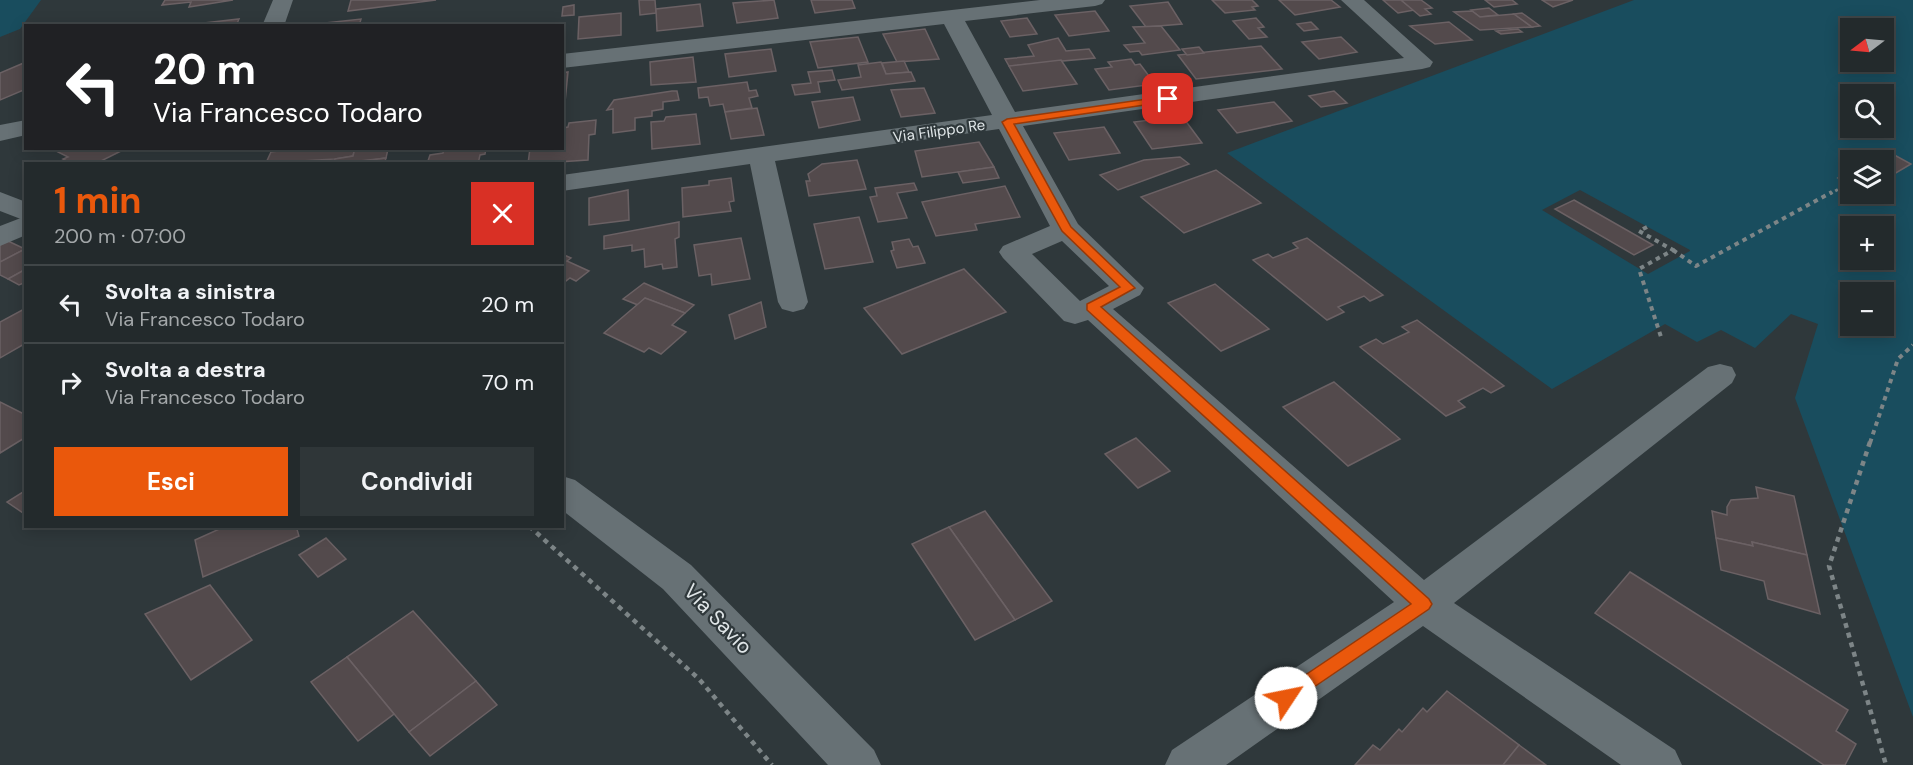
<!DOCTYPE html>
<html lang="it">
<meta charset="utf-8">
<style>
:root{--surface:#232a2c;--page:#2f3638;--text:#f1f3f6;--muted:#a3a7a9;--line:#404648;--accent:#ea580c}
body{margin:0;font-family:"DM Sans",sans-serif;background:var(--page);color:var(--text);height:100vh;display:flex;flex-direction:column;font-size:22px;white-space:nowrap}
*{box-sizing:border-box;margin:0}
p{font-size:20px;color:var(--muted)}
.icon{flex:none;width:33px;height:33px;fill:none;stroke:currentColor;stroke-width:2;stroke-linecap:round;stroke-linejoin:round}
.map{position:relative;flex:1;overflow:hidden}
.sheet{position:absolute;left:24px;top:162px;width:540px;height:366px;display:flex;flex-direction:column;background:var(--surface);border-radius:0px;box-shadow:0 3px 15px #0003,0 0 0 2px var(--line)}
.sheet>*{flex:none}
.banner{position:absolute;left:24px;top:24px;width:540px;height:126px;border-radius:0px;box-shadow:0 3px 15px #0003,0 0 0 2px var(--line);background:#202124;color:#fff;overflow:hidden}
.needle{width:39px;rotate:254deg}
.tools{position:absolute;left:1840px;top:18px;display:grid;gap:12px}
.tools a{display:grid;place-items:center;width:54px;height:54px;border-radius:0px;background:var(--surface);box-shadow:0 3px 15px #0003,0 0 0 2px var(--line);font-size:30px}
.pin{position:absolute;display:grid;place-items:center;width:51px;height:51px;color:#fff;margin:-26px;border-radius:12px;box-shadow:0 3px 9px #0006}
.me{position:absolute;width:66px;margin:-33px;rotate:56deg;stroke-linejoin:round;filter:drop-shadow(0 0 4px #0008)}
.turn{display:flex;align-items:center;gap:21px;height:126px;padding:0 30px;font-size:27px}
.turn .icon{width:78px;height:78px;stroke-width:2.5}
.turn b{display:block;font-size:42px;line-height:51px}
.round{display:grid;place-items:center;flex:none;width:63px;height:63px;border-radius:0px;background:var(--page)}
.headline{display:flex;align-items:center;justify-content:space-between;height:102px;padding:0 30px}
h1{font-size:36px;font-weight:700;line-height:45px;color:var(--accent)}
.primary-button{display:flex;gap:12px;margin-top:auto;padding:12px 30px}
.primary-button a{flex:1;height:69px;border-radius:0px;background:var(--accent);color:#fff;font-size:24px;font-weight:700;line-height:69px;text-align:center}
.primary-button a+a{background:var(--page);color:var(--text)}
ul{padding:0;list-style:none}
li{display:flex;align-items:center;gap:18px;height:78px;padding:0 30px;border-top:2px solid var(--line)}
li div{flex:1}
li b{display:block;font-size:22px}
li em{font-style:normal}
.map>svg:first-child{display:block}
.green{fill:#194d5e;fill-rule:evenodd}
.building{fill:#534a4c;stroke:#6b6164;stroke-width:1.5}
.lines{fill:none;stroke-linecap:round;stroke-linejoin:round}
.path-far2{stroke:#7d8587;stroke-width:3;stroke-dasharray:3 3;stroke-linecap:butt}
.path-far1{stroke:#7d8587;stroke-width:4;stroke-dasharray:4.5 4.5;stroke-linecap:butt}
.path{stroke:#7d8587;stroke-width:4.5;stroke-dasharray:5 5;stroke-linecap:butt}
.street{fill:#677175;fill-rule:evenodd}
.secondary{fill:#677175;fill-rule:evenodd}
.route{fill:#ea580c;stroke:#983908;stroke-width:1.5}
.labels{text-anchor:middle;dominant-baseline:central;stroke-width:4.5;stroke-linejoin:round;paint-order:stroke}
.far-street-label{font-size:15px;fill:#e0e6e8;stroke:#2f383b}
.near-street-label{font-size:21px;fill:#e0e6e8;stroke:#2f383b}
</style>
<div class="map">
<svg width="1913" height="765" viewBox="0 0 1913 765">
<rect width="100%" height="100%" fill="#2f383b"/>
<!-- green -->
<g class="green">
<polygon points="0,0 41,0 20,29 0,37"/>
<path d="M1634,0H1913V717L1795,398L1818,324L1791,314L1755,348L1721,330L1697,342L1665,324L1552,389L1227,153ZM1851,28H1884V62H1851ZM1851,94H1884V128H1851ZM1851,160H1884V194H1851ZM1580,190L1690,250V251L1648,274L1542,210ZM1851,226H1884V260H1851ZM1851,292H1884V326H1851Z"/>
</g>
<!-- building -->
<g class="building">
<polygon points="165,0 233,0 189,7 191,2 162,5"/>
<polygon points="351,0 436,0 348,11"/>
<polygon points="639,0 655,0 656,13 640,15"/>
<polygon points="774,0 778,18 737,23 733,3"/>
<polygon points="811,0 852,0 855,8 815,13"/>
<polygon points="1212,0 1252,0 1258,6 1252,7 1255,10 1225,13"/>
<polygon points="1279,0 1331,0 1340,7 1295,15"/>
<polygon points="1383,0 1401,0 1414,10 1398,13"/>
<polygon points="1401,0 1421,0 1432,8 1425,9 1431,14 1420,16"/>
<polygon points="1485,0 1512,0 1517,4 1494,7"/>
<polygon points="1542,0 1573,0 1553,7"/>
<polygon points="1168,2 1182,24 1146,27 1130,6"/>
<polygon points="700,4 703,26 657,31 656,9"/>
<polygon points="574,5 574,15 562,16 563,7"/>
<polygon points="1489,8 1498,15 1480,17 1471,10"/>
<polygon points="1095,11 1109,31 1069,36 1055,15"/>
<polygon points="1472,11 1480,17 1514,14 1532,27 1480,30 1454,12"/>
<polygon points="621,13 621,35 578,39 579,17"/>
<polygon points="1522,13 1540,26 1532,27 1514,14"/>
<polygon points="1027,18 1037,34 1010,37 1001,21"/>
<polygon points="1256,18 1264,27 1258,28 1267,37 1249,39 1233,21"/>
<polygon points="239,19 236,26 178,26"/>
<polygon points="361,19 359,26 315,26 316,24"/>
<polygon points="1311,22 1318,29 1304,31 1297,24"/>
<polygon points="1449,22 1472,40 1435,44 1410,26"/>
<polygon points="1161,26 1180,50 1142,55 1139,51 1130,52 1124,45 1145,43 1133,27"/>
<polygon points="925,29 939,59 897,62 883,34"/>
<polygon points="1518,29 1522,32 1501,34 1496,31"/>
<polygon points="858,37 868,62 818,68 810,42"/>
<polygon points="1341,37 1357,52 1319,59 1302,42"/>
<polygon points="1058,38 1066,51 1089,49 1095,58 1009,66 1005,59 1034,56 1028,45"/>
<polygon points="1261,46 1282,69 1196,79 1178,55"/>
<polygon points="1199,47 1204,53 1187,55 1182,49"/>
<polygon points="771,49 776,71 729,77 725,54"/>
<polygon points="693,57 696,82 651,85 650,62"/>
<polygon points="1131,59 1135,65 1140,64 1155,84 1109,90 1095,69 1112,67 1108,62"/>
<polygon points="1061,60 1077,84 1023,91 1009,66"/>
<polygon points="904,61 909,72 886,74 882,63"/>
<polygon points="26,62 26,89 0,100 0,73"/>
<polygon points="881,62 886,74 911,72 915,81 842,90 838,80 861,77 858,65"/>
<polygon points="832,70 835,80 818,82 820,92 795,95 792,85 811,83 808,72"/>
<polygon points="568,72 565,102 562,102 562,73"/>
<polygon points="747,82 749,91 756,90 758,96 749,98 752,108 725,112 723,104 710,106 708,97 699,98 698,88"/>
<polygon points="924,88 935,113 901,117 891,90"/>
<polygon points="672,91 677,91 679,100 663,102 663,109 652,111 652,116 635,118 635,130 613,133 613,109 607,110 614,100"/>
<polygon points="1334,91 1347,103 1321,107 1309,96"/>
<polygon points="853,97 860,120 819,128 812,102"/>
<polygon points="1274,102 1292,121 1237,133 1218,110"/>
<polygon points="757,108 764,135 731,139 725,112"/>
<polygon points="696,114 700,144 652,149 651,122 664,121 666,117"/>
<polygon points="1182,116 1202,143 1152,149 1134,122"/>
<polygon points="596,120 595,134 589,135 588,160 528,164 530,148 562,148 562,128 568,127 569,123"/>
<polygon points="1104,127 1120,153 1069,160 1054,133"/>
<polygon points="979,142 994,167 922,177 915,151"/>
<polygon points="57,148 127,148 95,164 72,164 63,159 68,157 54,150"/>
<polygon points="300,148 355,148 353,156 335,159 266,163 271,152"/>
<polygon points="355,148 394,148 388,149 386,158 333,164 335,159 353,156"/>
<polygon points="444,148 486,148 485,154 480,155 478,164 427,164 430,155 443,153"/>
<polygon points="1887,151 1911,164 1884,180 1884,160 1870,160"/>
<polygon points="1180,157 1189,164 1118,190 1100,175 1144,160"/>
<polygon points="386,158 384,164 343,164"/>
<polygon points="857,160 866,189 809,196 806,181 810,181 808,174 822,164"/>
<polygon points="994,167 999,178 963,183 958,172"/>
<polygon points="1216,170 1261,203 1184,233 1141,197"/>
<polygon points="1851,171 1851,184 1838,178"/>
<polygon points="731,178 734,201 729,202 731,211 683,217 682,188 709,185 709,181"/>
<polygon points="914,183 917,190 897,193 907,218 878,222 870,197 877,196 875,188"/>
<polygon points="1005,186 1020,217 975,224 977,230 936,236 922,202"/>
<polygon points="628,190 629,220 589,225 589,198"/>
<polygon points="1574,200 1653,245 1634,255 1555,209"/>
<polygon points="859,217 873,262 825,269 814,224"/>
<polygon points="679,222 679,237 675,239 677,267 663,269 662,264 645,267 644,249 632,251 632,245 604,249 604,236"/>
<polygon points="741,238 750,279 712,285 711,274 699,276 694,245"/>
<polygon points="1307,238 1383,295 1370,301 1364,296 1338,307 1344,312 1327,320 1253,260 1268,254 1273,258 1298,248 1293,243"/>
<polygon points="909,239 913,247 918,246 925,263 897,268 891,251 894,250 892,242"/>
<polygon points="8,241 25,249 0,262 0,245"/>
<polygon points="25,249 26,269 8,279 0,275 0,262"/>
<polygon points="562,254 571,258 567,261 589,271 576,281 570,278 562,284"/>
<polygon points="26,269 26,282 19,285 8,279"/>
<polygon points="964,269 1006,312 902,354 864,308"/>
<polygon points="644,283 694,305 685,313 645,298 638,305 623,299"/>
<polygon points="1215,284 1269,329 1221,351 1168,303"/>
<polygon points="645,298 685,313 672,325 686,332 661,354 649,348 644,352 604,333"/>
<polygon points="761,302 766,327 735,339 729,315"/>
<polygon points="26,308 26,343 0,358 0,322"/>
<polygon points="1417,320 1504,386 1491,393 1483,388 1458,401 1465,407 1446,416 1360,347 1376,339 1383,344 1409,332 1402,327"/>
<polygon points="1334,382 1400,439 1348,466 1283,407"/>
<polygon points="0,402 26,415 26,437 0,453"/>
<polygon points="1136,438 1170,471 1138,488 1105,454"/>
<polygon points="1756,487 1794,496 1807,555 1752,542 1753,546 1716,538 1712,511 1727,515 1727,507 1731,500 1758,498"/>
<polygon points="26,490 26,515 7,502"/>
<polygon points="985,511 1052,601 1015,620 949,527"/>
<polygon points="226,526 296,526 299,536 203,577 195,540"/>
<polygon points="949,527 1015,620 975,640 912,544"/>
<polygon points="326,538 346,559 318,577 299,555"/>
<polygon points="1716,538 1753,546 1752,542 1807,555 1820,614 1768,599 1764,581 1721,570"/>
<polygon points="1630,572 1848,710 1836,731 1856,744 1845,765 1824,765 1595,613"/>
<polygon points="210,585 252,640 191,680 145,614"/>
<polygon points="413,611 476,681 409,732 347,657"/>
<polygon points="347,657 394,714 358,741 311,682"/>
<polygon points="476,681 497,705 430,756 409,732"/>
<polygon points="1447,691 1519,745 1503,765 1355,765 1373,745 1380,750 1399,729 1402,732 1423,708 1427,712"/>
<polygon points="1519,745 1546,765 1503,765"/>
</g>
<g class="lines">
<!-- path-far2 -->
<polyline class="path-far2" points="1830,194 1844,186"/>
<!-- path-far1 -->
<g class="path-far1">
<polyline points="1647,227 1639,231 1673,250 1639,269 1661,337"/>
<polyline points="1673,250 1696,266 1832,192"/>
<polyline points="1870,443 1898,359 1913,345"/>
</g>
<!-- path -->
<g class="path">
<polyline points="1870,442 1829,566 1886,765"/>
<polyline points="529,526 699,679 772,765"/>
</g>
<!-- street -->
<g class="street">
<polygon points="273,0 293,0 284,26 262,26"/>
<path d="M1040,0H1105L1102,4L1095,6L965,21L1015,112L1404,58L1341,0H1364L1433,62L1430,67L1422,69L1023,126L1078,224L1144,288L1140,295L1113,309L1424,580L1708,367L1720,364L1732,367L1736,375L1732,383L1454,603L1675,750L1682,765H1621L1423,626L1226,765H1165L1172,750L1394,602L1088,320L1075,324L1064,321L1003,258L999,252L1003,246L1050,226L999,129L775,161L808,302L804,309L793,312L782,309L778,302L750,164L562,191V175L992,115L944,24L562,68V54ZM1062,241L1109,286L1080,301L1032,254Z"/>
<polygon points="26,120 26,135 0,141 0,125"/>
<polygon points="26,216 26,235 0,246 0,226"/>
</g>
<!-- secondary -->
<g class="secondary">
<polygon points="0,192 26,202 26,221 0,211"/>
<polygon points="562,476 575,480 691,565 874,750 881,765 828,765 663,589 562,510"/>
</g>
</g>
<!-- route -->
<polygon class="route" points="1168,96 1173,99 1172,101 1014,124 1071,227 1135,288 1101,307 1429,599 1432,604 1429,609 1286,706 1280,704 1277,698 1280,692 1411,604 1087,310 1087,304 1120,287 1062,231 1002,122 1007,119"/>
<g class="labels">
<!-- far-street labels -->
<g class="far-street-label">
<text transform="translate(939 131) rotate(-8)">Via Filippo Re</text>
</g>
<!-- near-street labels -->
<g class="near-street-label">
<text transform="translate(718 619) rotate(46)">Via Savio</text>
</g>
</g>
</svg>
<div class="tools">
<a><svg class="needle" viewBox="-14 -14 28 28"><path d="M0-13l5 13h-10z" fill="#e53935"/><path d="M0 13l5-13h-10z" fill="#a3a7a9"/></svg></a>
<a><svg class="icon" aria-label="search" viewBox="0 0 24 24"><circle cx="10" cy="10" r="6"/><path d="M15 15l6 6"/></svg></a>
<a><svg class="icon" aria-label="layers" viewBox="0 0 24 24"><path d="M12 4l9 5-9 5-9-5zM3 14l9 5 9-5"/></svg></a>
<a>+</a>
<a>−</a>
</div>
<div class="pin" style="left:1168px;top:99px;background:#d93025"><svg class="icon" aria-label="arrive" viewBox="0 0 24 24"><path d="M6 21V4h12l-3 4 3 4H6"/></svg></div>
<svg class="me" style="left:1286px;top:698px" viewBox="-20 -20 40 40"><circle r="19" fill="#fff"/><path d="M0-13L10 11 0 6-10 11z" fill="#ea580c"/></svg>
<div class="banner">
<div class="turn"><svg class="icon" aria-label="left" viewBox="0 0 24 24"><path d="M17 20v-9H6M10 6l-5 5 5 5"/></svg><div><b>20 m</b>Via Francesco Todaro</div></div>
</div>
<section class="sheet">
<div class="headline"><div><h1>1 min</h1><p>200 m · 07:00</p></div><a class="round" style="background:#d93025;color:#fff"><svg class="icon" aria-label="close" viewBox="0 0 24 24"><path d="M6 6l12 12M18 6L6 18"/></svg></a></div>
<ul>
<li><svg class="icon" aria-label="left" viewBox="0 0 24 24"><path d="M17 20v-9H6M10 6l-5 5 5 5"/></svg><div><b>Svolta a sinistra</b><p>Via Francesco Todaro</p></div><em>20 m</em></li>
<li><svg class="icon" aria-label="right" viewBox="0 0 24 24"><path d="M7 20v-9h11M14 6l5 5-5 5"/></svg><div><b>Svolta a destra</b><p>Via Francesco Todaro</p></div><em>70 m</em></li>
</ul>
<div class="primary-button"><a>Esci</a><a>Condividi</a></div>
</section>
</div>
